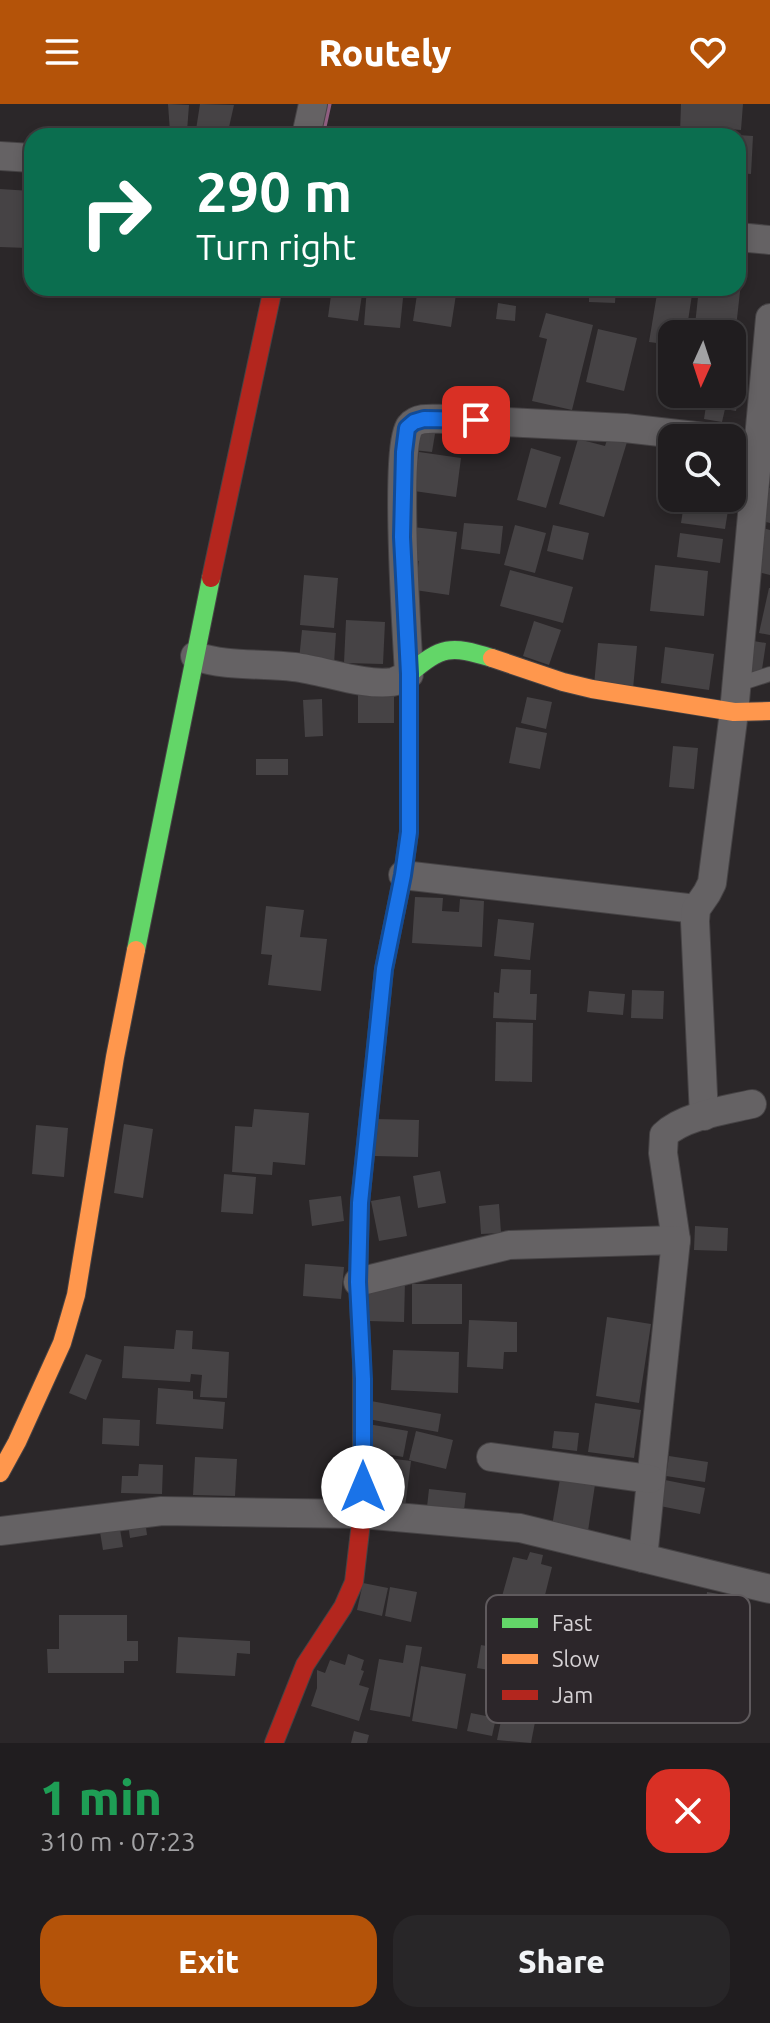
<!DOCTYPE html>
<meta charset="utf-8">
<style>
:root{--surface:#201d1f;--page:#282628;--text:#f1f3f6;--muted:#a2a2a4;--line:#3d3b3d;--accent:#b45309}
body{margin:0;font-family:Ubuntu,sans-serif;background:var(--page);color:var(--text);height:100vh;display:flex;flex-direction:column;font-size:30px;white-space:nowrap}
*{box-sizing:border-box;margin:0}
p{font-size:26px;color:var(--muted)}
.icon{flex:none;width:44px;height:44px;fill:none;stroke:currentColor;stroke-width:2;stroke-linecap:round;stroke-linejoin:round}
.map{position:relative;height:1639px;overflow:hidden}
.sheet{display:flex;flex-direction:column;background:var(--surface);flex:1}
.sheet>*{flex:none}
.guide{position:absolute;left:24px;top:24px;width:722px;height:168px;border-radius:24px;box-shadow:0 4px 12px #0003,0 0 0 2px var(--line);background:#0b6e4f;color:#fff;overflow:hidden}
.needle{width:52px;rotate:183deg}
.tools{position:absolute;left:658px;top:216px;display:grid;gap:16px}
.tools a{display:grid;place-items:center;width:88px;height:88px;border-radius:16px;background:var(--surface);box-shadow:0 4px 12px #0003,0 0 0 2px var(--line);font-size:40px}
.pin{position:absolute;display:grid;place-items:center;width:68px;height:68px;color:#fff;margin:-34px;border-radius:16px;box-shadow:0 4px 12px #0006}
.me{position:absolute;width:88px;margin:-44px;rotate:0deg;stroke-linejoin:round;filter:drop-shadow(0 0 6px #0008)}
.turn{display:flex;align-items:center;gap:28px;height:168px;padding:0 40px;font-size:36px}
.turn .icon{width:104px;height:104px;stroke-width:2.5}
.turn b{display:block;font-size:56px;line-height:68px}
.round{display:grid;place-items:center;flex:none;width:84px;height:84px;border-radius:24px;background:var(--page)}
.summary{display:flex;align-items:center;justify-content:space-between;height:136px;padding:0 40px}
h1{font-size:48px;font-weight:800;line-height:60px;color:#1e9e55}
.button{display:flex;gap:16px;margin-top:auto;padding:16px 40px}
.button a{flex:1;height:92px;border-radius:24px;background:var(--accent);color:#fff;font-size:32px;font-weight:800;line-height:92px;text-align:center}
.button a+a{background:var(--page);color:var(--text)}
header{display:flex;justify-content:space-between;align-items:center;height:104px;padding:0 40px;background:var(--accent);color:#fff;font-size:36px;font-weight:800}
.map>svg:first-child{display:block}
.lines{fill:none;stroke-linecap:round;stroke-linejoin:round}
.stream{stroke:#905e80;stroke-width:7}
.building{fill:#464345}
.lane-casing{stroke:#464345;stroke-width:16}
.street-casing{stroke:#464345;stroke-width:30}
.fast-casing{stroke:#464345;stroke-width:20}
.slow-casing{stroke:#464345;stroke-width:20}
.jam-casing{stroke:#464345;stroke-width:20}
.lane{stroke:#656264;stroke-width:14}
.street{stroke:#656264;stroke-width:28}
.fast{stroke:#63d668;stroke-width:18}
.slow{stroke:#ff974d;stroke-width:18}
.jam{stroke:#b3261e;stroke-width:18}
.route-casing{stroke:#114b97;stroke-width:20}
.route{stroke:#1a73e8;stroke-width:14}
.key{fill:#2c262a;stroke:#5f5a5d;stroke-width:2}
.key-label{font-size:22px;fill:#d6d2d5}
</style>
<header><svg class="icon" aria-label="menu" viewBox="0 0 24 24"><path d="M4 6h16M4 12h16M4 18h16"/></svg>Routely<svg class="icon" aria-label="heart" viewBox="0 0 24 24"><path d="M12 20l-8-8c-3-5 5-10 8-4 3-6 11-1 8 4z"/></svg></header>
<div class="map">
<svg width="770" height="1639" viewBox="0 0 770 1639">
<rect width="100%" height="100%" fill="#2b2729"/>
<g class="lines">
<!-- stream -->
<polyline class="stream" points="321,32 328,0"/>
</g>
<!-- building -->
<g class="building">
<polygon points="168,0 189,1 187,27 170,28"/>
<polygon points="200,0 234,1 227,32 195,32"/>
<polygon points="681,0 743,0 741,26 717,24 717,31 680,29"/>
<polygon points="738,31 753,32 751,70 738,69"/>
<polygon points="0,85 31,87 28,144 0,143"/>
<polygon points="738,150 744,151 734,242 732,242 732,230 694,230 699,184 738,184"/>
<polygon points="332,184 363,184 358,217 328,213"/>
<polygon points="367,184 404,184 400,224 364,221"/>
<polygon points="418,184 457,184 451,223 413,217"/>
<polygon points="589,184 616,184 615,199 589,198"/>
<polygon points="658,184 693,184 686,230 672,230 672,241 649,238"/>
<polygon points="498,199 516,202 515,217 496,215"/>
<polygon points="546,209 593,221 572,306 532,297 547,235 539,233"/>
<polygon points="598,225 637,234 624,287 586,278"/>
<polygon points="732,256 745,258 736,307 725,305 722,318 704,315 706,302 676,298 678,290 732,290"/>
<polygon points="416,322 436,324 432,348 413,346"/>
<polygon points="608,333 627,338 604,413 559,400 578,335 605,342"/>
<polygon points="531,344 561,353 546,404 517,396"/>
<polygon points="419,348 461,354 456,393 414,387"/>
<polygon points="763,382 770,384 770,419 754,415"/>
<polygon points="685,394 730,394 725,425 681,419"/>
<polygon points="464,419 503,422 500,450 461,445"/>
<polygon points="515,421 546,429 535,469 504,461"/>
<polygon points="553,421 589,429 583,456 547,447"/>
<polygon points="413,423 457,428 449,491 415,486 419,457 409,456"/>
<polygon points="763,424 770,426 770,471 753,467"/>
<polygon points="680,429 723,435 720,459 677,453"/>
<polygon points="655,461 708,467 704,512 650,507"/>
<polygon points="510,466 573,483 563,519 500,502"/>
<polygon points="304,471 338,474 334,524 300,521"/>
<polygon points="769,484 770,484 770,531 759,529"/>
<polygon points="346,516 385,518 383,560 344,559"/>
<polygon points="534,517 561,526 549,561 523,552"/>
<polygon points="302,526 336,529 334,560 299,556"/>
<polygon points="747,536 766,539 761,572 742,570"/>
<polygon points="598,539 637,542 633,585 594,581"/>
<polygon points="665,543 714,550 709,586 661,579"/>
<polygon points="394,589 394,619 358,619 358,590"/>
<polygon points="527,593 552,598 546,625 521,619"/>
<polygon points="322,595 323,632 305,633 303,596"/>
<polygon points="516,623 547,629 540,665 509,659"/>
<polygon points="673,642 698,644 694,685 669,683"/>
<rect x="256" y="655" width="32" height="16"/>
<polygon points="415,793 443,794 442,807 459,808 460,795 484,797 482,843 412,839"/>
<polygon points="266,802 304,806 300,833 327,835 321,887 268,881 272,851 261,850"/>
<polygon points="498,815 534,819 530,856 494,852"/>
<polygon points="501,865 531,866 530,890 537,890 536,916 493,914 494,888 499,889"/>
<polygon points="632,886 664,887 663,915 631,914"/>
<polygon points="589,887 625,890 623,911 587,908"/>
<polygon points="496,918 533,919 532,978 495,977"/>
<polygon points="254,1005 309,1009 305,1061 273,1058 272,1071 232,1068 235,1022 252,1023"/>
<polygon points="375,1015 419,1016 418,1053 374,1052"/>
<polygon points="124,1020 153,1025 143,1094 114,1089"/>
<polygon points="36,1021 68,1024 64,1073 32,1070"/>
<polygon points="440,1067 446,1099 418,1104 413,1072"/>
<polygon points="224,1070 256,1073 253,1110 221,1108"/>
<polygon points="341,1092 344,1117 312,1122 309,1096"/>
<polygon points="400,1092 407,1132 379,1137 371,1097"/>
<polygon points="499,1100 501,1129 481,1130 479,1102"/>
<polygon points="695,1122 728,1124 727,1147 694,1146"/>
<polygon points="305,1160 344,1163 341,1195 303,1192"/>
<polygon points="369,1177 405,1177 404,1218 368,1217"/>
<rect x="412" y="1180" width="50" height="40"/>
<polygon points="607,1213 651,1220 639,1299 596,1292"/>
<polygon points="469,1216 517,1218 517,1248 504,1248 503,1265 467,1263"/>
<polygon points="176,1226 193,1227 192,1245 229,1248 227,1294 200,1293 202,1271 191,1270 190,1278 122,1274 124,1242 174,1245"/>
<polygon points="393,1246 459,1248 458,1289 391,1286"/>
<polygon points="86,1250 102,1256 86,1296 69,1289"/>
<polygon points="158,1284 193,1287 193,1295 225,1298 223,1325 156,1320"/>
<polygon points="371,1297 441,1310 438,1328 368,1315"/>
<polygon points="595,1299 641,1306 634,1354 588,1348"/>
<polygon points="103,1314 140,1316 139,1342 102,1340"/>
<polygon points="368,1320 408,1327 403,1353 363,1346"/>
<polygon points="416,1327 453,1336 446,1365 409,1356"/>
<polygon points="554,1327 579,1329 577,1347 552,1344"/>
<polygon points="371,1352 411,1357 404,1411 374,1407"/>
<polygon points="669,1352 708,1358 705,1378 666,1372"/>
<polygon points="195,1353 237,1355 235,1392 193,1391"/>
<polygon points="139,1360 163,1361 162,1390 121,1389 122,1372 138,1372"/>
<polygon points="561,1369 596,1374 588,1427 552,1422"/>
<polygon points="660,1375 705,1384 700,1410 655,1401"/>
<polygon points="429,1385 466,1389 463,1415 426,1412"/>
<polygon points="145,1416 147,1431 130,1434 128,1419"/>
<polygon points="120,1425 123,1443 103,1446 100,1428"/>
<polygon points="530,1448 543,1451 541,1460 552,1463 541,1507 501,1496 513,1453 527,1456"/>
<polygon points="363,1479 388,1484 382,1512 357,1506"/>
<polygon points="390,1483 417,1488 411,1518 385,1512"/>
<polygon points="707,1488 749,1495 742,1538 701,1532"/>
<polygon points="59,1511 127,1511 127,1537 138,1537 138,1557 124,1557 124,1569 48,1569 47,1545 59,1545"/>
<polygon points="178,1533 250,1537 250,1550 237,1549 235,1572 176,1569"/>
<polygon points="406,1541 422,1543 410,1613 370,1606 379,1555 403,1559"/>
<polygon points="481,1541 542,1552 537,1574 477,1564"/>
<polygon points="348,1550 364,1556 361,1566 364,1567 359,1581 369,1584 359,1617 311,1602 317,1584 317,1566 325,1569 330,1556 345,1561"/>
<polygon points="421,1562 466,1570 457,1625 412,1617"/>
<polygon points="471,1609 496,1614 492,1632 467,1627"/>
<polygon points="502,1612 535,1618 531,1639 497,1636"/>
<polygon points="354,1627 369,1631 367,1639 351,1639"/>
</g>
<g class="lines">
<defs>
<polyline id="lane" points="736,581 770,570"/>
<g id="street">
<polyline points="306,32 313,0"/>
<polyline points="0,52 32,54"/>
<polyline points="738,133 770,136"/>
<path d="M195,552C226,563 262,559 294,563C323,566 363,582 392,578C398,577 404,573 409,570C407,534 394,341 410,322C418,312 434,315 446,315L625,324L713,334"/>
<polyline points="403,771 696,805"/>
<polyline points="704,1012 695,817 696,805 707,789 712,779 734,608 770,214"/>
<path d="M676,1136L663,1049L664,1031C683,1012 726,1006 752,1000"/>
<polyline points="358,1178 509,1141 676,1136 643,1454"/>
<polyline points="491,1353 650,1375"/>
<polyline points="0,1427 162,1407 362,1410 520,1424 770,1485"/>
</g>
<g id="fast">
<polyline points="136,846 211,474"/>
<path d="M362,1259L358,1178L360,1099L384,865L403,771L409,728V570C442,542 450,541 492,554"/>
</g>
<g id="slow">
<polyline points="492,554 563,578 592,585 734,608 770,607"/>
<polyline points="0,1369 17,1338 62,1239 76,1191 115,953 136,846"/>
</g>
<g id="jam">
<polyline points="211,474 273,184"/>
<polyline points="274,1639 305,1561 343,1503 354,1478 362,1410 362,1259"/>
</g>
</defs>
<!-- lane casing -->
<use href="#lane" class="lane-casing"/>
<!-- street casing -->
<use href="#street" class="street-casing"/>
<!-- fast casing -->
<use href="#fast" class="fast-casing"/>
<!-- slow casing -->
<use href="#slow" class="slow-casing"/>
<!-- jam casing -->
<use href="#jam" class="jam-casing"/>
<!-- lane -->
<use href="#lane" class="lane"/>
<!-- street -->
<use href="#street" class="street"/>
<!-- fast -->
<use href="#fast" class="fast"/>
<!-- slow -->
<use href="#slow" class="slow"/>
<!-- jam -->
<use href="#jam" class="jam"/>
</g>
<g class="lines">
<defs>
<polyline id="route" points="363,1383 363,1275 358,1178 360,1099 384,865 403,771 409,728 409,570 402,433 404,348 407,324 414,318 424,315 476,316"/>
</defs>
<!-- route casing -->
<use href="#route" class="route-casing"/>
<!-- route -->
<use href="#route" class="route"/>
</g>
<!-- legend -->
<rect x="486" y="1491" width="264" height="128" rx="12" class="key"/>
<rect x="502" y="1514" width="36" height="10" fill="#63d668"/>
<rect x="502" y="1550" width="36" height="10" fill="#ff974d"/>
<rect x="502" y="1586" width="36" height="10" fill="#b3261e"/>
<g class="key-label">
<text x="552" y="1527">Fast</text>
<text x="552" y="1563">Slow</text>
<text x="552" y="1599">Jam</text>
</g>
</svg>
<div class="tools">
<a><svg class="needle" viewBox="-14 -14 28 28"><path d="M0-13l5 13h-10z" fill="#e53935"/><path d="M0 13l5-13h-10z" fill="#a2a2a4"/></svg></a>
<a><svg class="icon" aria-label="search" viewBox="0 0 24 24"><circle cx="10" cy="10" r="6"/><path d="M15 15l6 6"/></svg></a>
</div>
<div class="pin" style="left:476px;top:316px;background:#d93025"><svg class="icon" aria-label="arrive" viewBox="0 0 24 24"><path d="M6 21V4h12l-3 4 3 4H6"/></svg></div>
<svg class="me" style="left:363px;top:1383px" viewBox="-20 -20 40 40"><circle r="19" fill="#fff"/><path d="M0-13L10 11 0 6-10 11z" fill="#1a73e8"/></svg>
<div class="guide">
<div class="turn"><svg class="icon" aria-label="right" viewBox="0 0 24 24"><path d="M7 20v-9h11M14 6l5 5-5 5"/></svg><div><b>290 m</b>Turn right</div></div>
</div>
</div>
<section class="sheet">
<div class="summary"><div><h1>1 min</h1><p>310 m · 07:23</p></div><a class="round" style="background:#d93025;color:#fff"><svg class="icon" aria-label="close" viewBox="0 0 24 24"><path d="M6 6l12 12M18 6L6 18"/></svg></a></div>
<div class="button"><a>Exit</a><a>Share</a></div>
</section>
